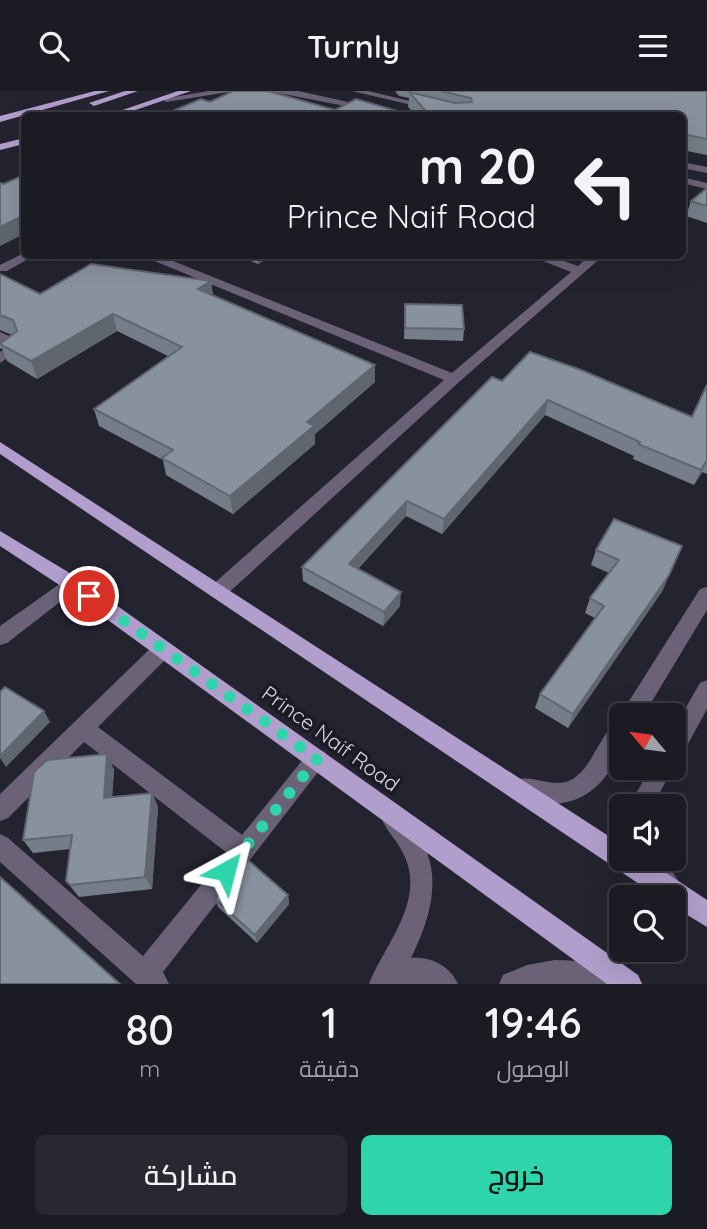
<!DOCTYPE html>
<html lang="ar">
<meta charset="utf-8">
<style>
:root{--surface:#1b1b24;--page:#282831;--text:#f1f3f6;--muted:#a0a1a6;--line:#393941;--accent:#2ed4aa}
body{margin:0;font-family:Quicksand,Cairo,sans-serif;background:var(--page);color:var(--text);direction:rtl;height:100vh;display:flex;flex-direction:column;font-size:26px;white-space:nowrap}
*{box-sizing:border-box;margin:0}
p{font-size:23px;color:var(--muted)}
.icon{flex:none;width:38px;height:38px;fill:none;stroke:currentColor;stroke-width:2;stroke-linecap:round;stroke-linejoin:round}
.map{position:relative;height:893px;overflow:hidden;direction:ltr}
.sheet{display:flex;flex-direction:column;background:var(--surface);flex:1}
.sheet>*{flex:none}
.hud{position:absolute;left:21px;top:21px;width:665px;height:147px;border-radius:10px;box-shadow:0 7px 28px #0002,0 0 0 2px var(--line);direction:rtl;background:#1b1b24;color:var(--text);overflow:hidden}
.needle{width:46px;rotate:299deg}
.buttons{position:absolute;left:609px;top:612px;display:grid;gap:14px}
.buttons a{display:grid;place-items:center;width:77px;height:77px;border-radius:10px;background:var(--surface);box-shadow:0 7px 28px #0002,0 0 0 2px var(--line);font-size:35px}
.pin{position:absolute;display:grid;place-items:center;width:60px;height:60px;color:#fff;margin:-30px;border:4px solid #fff;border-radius:50%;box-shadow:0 2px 7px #0007}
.me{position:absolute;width:77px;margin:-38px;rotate:38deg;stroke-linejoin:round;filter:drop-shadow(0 0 5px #0008)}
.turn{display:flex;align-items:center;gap:24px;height:147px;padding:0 35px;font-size:32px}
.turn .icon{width:91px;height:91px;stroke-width:2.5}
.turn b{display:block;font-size:49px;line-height:60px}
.eta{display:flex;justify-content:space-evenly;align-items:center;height:119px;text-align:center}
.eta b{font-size:42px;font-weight:600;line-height:49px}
.primary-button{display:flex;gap:14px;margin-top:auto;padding:14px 35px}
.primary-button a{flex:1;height:80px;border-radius:10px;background:var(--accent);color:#111;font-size:28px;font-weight:600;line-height:80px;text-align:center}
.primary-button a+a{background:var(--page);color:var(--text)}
header{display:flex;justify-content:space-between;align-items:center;height:91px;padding:0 35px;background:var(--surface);font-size:32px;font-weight:600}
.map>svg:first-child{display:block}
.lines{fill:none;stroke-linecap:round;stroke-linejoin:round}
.minor{fill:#6b6278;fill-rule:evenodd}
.major{fill:#b29ecc;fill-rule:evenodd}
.wall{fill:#757d88}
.shaded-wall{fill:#5f666f}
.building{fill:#88919e;stroke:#5f666f;stroke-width:2}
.route{stroke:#2ed4aa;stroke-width:12;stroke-dasharray:0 21.6}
.labels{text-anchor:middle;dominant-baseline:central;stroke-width:7;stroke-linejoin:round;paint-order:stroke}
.near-street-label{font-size:21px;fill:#d7d8e0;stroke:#1a1b26}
</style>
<header><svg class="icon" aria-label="menu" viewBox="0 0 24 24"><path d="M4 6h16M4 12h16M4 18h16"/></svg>Turnly<svg class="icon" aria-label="search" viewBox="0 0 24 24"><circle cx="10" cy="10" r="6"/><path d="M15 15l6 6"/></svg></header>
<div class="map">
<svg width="707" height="893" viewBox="0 0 707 893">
<rect width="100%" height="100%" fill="#242430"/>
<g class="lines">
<!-- minor -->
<g class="minor">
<polygon points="209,0 235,0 166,11 162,8"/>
<polygon points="268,0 298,0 407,24 391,24"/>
<polygon points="352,0 368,0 469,24 454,24"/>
<polygon points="682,71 707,76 707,82 682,77"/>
<polygon points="682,86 707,92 707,98 682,92"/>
<polygon points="24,162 24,164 35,164 7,180 0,180 0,174"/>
<polygon points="140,164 158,164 452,282 571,181 528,164 547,164 578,175 590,164 604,164 459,291 225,505 218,507 211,505 209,500 211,495 444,289"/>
<polygon points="0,241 18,249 21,257 0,272 0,261 7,256 0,250"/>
<polygon points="71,485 78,487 80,492 78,497 7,552 0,554 0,535"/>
<polygon points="707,496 707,519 643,625 621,627 624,618 700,498"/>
<polygon points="163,550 170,552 173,558 170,564 98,636 242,744 309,661 317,658 325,661 328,668 163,881 169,893 136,893 0,771 0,743 8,747 143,865 227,762 84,651 8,727 0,730 0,703 156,552"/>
<polygon points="707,589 707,618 682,664 674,667 674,637 700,592"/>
<path d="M621,630C621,639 623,649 621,658C620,666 612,675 608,682C585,715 552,719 516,705L513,697L516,689C533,683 552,698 571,689C594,677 600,638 621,630Z"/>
<polygon points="650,677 673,677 652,716 629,716"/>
<path d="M392,715C403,719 408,728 414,738C445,779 432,824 411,867C431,865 450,875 458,893H369C385,853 426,810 404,764C398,750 386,740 381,726L384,718Z"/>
<polygon points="637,768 664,768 679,791 676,800 667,803 658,800"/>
<path d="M555,869C581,869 608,874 632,884L636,893H499L503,884L527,874Z"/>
</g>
<!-- major -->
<g class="major">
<polygon points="95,0 109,0 0,31 0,25"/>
<polygon points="125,0 138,0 94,15 89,12"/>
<polygon points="178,0 191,0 121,24 108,24"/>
<polygon points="24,47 24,53 0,59 0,53"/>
<polygon points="0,351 621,753 621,768 645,768 707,809 707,836 674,816 674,807 660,807 0,363"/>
<polygon points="0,440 78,487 638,884 642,893 607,893 64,497 0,455"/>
</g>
</g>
<!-- wall -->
<g class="wall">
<polygon points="395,0 707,0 707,64 682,59 682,24 416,24 408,16 409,7 399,5"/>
<polygon points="707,97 707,132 686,125 691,110"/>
<polygon points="237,164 272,164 258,173"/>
<polygon points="0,183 40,203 211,190 213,205 375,291 315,343 315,353 233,423 166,384 163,369 99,335 94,318 168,265 117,240 37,288 7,270 2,257 0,258 0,249 1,252 12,244 0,239"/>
<polygon points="405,213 464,238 463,250 404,248"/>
<polygon points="502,290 692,326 707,294 707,383 702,381 694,394 633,368 634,365 545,324 442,443 406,425 358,478 400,515 383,535 303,490 302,476"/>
<polygon points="614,428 663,499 568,637 535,617 540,603 595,527 585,522 590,507 609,482 591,474 596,459"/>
<polygon points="114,678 112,706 152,702 158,716 152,798 79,806 66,790 70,758 33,762 23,749"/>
<polygon points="288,804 289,813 257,852 218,816 215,808"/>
</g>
<!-- shaded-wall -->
<g class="shaded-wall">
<polygon points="24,124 24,143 0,155 0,136"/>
<polygon points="257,164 272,164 258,173"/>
<polygon points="211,190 213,207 198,198"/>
<polygon points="113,223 117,240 37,288 31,270"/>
<polygon points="375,274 375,291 315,343 315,353 233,423 230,405 307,331"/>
<polygon points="548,309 545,324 442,443 444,428"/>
<polygon points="707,369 702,381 694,394 701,379"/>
<polygon points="407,410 406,425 349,487 349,473"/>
<polygon points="669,484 663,499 568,637 573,623"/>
<polygon points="401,501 400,515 383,535 384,521"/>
<polygon points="44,620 50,631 6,676 0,667 0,665"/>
<polygon points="107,663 114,678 111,720 104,707"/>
<polygon points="152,702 158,716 152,798 145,786"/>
<polygon points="288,804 289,813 257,852 255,844"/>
</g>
<!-- building -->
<g class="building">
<polygon points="233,0 268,0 335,19 356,8 411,24 163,24 201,8 210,11"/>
<polygon points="441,0 707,0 707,48 682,43 682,24 429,24 409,1 455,12 472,11 471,7"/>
<polygon points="24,84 24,124 0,136 0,92 4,93"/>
<polygon points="707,97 707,115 691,110"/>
<polygon points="91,173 211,190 198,198 375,274 307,331 314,335 230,405 162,367 173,359 94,318 182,256 113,223 31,270 0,253 17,240 13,229 0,224 0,183 40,203"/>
<polygon points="405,213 462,214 464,238 405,237"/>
<polygon points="530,261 581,279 692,326 707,294 707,369 701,379 638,353 640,351 548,309 444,428 407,410 349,473 401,501 384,521 302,476 492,286 502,290"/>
<polygon points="614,428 682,455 669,484 573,623 540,603 604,515 590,507 619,469 596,459"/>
<polygon points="5,596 44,620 0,665 0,601"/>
<polygon points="107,663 104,707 152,702 145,786 70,794 66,790 72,744 23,749 34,681 47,669"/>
<polygon points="248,769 288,804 255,844 215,808"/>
<polygon points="0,786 120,893 0,893"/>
</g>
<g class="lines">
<!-- route -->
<polyline class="route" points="89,505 317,668 226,780"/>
</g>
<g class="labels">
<!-- near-street labels -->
<g class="near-street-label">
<text transform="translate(331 647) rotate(36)">Prince Naif Road</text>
</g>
</g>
</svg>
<div class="buttons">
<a><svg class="needle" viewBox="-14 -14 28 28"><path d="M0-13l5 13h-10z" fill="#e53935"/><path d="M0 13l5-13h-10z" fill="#a0a1a6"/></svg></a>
<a><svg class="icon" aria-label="sound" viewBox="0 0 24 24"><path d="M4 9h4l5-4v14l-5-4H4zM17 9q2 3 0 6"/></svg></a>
<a><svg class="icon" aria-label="search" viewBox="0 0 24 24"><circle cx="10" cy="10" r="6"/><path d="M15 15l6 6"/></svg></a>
</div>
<div class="pin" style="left:89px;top:505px;background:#d93025"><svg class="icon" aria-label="arrive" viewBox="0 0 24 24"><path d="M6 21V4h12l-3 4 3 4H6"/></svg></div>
<svg class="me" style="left:226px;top:780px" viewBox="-20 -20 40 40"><path d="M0-17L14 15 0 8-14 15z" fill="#2ed4aa" stroke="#fff" stroke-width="4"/></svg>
<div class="hud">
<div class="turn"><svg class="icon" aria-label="left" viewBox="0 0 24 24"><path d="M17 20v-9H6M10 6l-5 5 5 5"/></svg><div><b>20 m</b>Prince Naif Road</div></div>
</div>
</div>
<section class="sheet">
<div class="eta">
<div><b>19:46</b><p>الوصول</p></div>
<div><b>1</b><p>دقيقة</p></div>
<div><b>80</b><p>m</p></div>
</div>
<div class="primary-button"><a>خروج</a><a>مشاركة</a></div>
</section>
